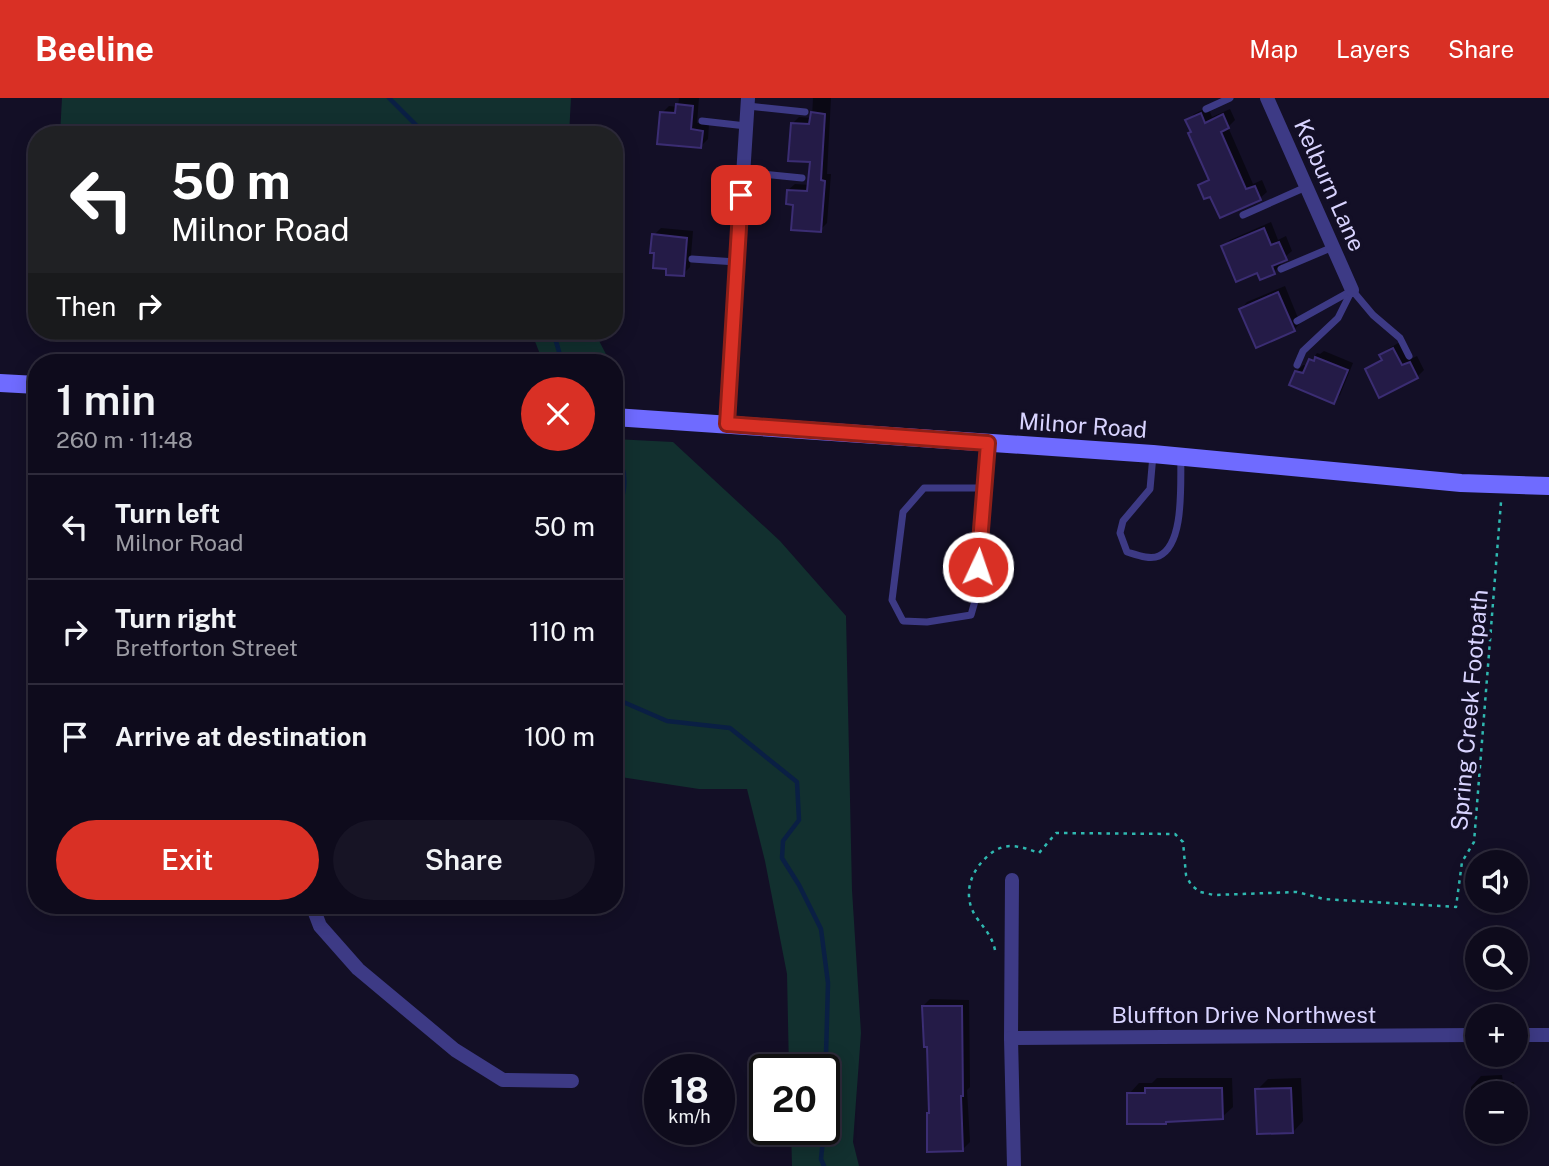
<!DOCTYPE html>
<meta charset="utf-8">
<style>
:root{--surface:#0e0b1c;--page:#171425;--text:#f1f3f6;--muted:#9b9ba3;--line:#2e2b3b;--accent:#d93025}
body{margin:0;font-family:"Public Sans",sans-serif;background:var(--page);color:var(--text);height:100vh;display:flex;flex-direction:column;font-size:26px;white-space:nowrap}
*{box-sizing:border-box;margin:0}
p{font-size:23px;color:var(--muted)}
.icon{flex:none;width:38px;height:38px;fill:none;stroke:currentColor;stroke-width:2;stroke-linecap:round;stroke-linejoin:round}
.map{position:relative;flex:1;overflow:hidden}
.sheet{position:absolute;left:28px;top:256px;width:595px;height:560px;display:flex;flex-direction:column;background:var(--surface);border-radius:28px;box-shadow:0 4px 18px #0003,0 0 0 2px var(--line)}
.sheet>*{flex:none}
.top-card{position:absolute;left:28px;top:28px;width:595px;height:214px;border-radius:28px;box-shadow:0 4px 18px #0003,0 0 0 2px var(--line);background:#202124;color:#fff;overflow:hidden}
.controls{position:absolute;left:1465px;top:752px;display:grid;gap:14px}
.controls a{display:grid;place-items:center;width:63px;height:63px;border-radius:50%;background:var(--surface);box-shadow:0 4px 18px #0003,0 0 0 2px var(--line);font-size:35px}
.speed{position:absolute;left:644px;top:956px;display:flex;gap:14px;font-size:35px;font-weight:700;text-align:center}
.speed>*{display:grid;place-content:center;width:91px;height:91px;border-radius:50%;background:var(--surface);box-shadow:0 4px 18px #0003,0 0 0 2px var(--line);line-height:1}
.speed small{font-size:18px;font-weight:400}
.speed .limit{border:4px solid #111;border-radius:10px;background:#fff;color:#111}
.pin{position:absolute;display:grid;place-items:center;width:60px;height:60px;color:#fff;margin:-30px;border-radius:14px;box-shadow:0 4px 10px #0006}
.me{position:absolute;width:77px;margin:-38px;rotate:3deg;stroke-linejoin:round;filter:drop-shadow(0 0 5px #0008)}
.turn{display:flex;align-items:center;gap:24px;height:147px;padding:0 28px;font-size:32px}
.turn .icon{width:91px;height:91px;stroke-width:2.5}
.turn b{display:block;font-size:49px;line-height:60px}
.then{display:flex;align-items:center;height:66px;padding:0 28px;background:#0003;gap:14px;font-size:26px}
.round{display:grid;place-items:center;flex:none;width:74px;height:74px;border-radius:37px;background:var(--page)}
.overview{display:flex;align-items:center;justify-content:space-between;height:119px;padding:0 28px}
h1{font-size:42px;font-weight:600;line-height:52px}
.primary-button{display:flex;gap:14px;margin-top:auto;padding:14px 28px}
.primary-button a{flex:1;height:80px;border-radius:42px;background:var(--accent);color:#fff;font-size:28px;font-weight:600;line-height:80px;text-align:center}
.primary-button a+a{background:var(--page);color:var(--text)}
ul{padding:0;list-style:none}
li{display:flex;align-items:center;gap:21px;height:105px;padding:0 28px;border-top:2px solid var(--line)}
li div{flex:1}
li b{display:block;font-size:26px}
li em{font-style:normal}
header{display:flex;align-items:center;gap:42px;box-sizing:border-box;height:98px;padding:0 35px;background:var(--accent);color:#fff}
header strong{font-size:33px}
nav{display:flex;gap:38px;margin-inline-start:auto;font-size:24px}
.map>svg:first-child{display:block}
.green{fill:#12302f}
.shadow{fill:#0007}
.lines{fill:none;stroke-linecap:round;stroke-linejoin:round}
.stream{stroke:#0a1f44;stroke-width:4.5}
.building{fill:#241b47;stroke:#3b2d73;stroke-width:2}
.path{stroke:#2fb8b0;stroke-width:2.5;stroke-dasharray:3.5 5;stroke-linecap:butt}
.service{stroke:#3d3a85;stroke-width:7}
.minor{stroke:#3d3a85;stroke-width:14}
.secondary{stroke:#6f6bff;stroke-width:18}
.route-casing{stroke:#8d1f18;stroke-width:18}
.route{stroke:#d93025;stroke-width:12}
.labels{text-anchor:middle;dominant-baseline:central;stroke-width:7;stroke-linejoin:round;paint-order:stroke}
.street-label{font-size:23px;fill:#d9d4ff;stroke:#130f26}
</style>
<header>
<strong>Beeline</strong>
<nav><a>Map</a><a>Layers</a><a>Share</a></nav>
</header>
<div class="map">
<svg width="1549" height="1068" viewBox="0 0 1549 1068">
<rect width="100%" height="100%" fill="#130f26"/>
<!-- green -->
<g class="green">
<polygon points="62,0 571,0 569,37 60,37"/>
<polygon points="531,233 594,233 610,264 543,264"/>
<polygon points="614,341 673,344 780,443 846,518 852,792 861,935 853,1044 859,1068 792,1068 791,1031 824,1031 824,971 789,971 787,876 765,763 747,691 699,691 614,678"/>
</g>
<!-- shadow -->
<g class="shadow">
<polygon points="679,0 699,0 697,25 709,26 708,41 701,48 662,15 669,8 678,9"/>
<polygon points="813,0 831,0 827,76 831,76 827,125 820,132 795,105 788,92 795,86 810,87 812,63 792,26 799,19 812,20"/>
<polygon points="1208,9 1212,19 1230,11 1235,22 1228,29 1253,86 1262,82 1267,94 1260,100 1221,118 1211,96 1200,87 1210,79 1187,23 1194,16"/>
<polygon points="1271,124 1278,142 1286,138 1292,153 1280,163 1281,167 1274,174 1261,180 1258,173 1223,149 1230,142"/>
<polygon points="661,130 693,133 690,169 683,176 668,170 654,137"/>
<polygon points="1285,188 1300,225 1294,232 1241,211 1247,204"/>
<polygon points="1400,244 1409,262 1417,258 1424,272 1417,279 1367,271 1382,260 1381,257 1388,251"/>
<polygon points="1324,253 1353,265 1340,297 1333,304 1296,274 1303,267 1308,268 1317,255 1320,256"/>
<polygon points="930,901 969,902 970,989 967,992 970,1044 963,1051 931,1013 929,947 923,908"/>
<polygon points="1502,977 1503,984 1514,984 1515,996 1477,996 1477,1022 1472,1022 1471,989 1481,978"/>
<polygon points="1157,980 1232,980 1233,1009 1222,1019 1168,1022 1129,996 1139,985 1152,985"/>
<polygon points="1301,980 1303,1023 1293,1034 1257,992 1268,981"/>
</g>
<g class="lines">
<!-- stream -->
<g class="stream">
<polyline points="389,0 426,37"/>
<polyline points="553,233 562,264"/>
<path d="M614,354C632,376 623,401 614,424"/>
<polyline points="614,593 621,603 667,623 730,630 797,684 799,722 783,743 782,760 799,787 821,831 828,885 824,1029"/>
<polyline points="824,1068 821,1061 824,1031"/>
</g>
</g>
<!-- building -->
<g class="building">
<polygon points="676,6 693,8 691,31 703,33 701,50 657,46 660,14 675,15"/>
<polygon points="811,14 825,16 821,82 825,83 821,134 791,132 793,107 786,106 787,92 807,93 810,64 788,63 791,25 809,26"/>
<polygon points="1201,15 1205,25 1223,16 1229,30 1221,34 1246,91 1255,88 1261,102 1220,120 1210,99 1204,101 1198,87 1209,82 1188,35 1191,34 1185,22"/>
<polygon points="1264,130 1271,147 1279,144 1287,162 1272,168 1275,176 1260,182 1257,175 1236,184 1221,148"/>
<polygon points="652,136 687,140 684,178 666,177 666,171 653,170 654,155 650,155"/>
<polygon points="1278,194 1295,233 1256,250 1239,211"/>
<polygon points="1393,250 1402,267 1410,264 1418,280 1379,300 1365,271 1382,262 1379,257"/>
<polygon points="1315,259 1348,272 1334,306 1289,287 1295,273 1303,275 1309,261 1314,263"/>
<polygon points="922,908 962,908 963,998 961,998 963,1053 927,1054 927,1015 929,1015 927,949 924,949"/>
<polygon points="1145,990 1222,990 1223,1021 1166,1024 1166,1026 1127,1026 1127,995 1145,995"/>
<polygon points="1291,990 1293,1035 1257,1036 1255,991"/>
</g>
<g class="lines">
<!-- path -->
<path class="path" d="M995,852C992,838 984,830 976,819C962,797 970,773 989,757C1005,743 1020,748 1039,755L1056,735L1175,736L1183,744L1186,777L1191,787L1200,794L1214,797L1297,794L1324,801L1456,809L1462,764L1474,744L1501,404"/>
<!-- service -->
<g class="service">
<polyline points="748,8 805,14"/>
<polyline points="1206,11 1230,0"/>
<polyline points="702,23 746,28"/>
<polyline points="743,74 802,80"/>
<polyline points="1243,117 1306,89"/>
<polyline points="692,161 736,164"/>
<polyline points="1281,171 1333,149"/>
<polyline points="1352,192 1373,217 1400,240 1409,258"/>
<polyline points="1297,223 1351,193"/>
<polyline points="1297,267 1303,253 1338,220 1352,192"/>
<path d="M1153,357L1150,391L1123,423L1120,435L1127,454C1137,457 1150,462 1159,458C1185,446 1180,385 1181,360"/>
<polyline points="983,390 924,390 903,414 892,502 903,523 927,524 971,517 977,496 988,346"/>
</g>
<!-- minor -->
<g class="minor">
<polyline points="1267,0 1352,192"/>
<polyline points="727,326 748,0"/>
<polyline points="1012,782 1011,940 1014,1068"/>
<polyline points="312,807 320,828 358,871 455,952 503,982 572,983"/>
<polyline points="1516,937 1549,937"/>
<polyline points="1011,940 1477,937"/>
</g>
<!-- secondary -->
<g class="secondary">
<polyline points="0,285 37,287"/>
<polyline points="614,319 1153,356 1461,385 1549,388"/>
</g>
</g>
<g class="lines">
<defs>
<polyline id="route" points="741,97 727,326 988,345 978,469"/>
</defs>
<!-- route casing -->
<use href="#route" class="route-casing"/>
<!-- route -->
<use href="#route" class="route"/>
</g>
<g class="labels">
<!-- street labels -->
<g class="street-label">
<text transform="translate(1330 87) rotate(66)">Kelburn Lane</text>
<text transform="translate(1083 327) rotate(4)">Milnor Road</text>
<text transform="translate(1469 612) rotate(-85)">Spring Creek Footpath</text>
<text x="1244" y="916">Bluffton Drive Northwest</text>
</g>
</g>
</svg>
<div class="controls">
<a><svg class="icon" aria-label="sound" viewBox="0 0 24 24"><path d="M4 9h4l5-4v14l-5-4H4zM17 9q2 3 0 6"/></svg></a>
<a><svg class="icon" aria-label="search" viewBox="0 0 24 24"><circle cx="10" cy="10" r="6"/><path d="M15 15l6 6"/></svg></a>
<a>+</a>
<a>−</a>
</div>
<div class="speed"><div>18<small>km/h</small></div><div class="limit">20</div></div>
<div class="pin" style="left:741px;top:97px;background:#d93025"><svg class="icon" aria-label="arrive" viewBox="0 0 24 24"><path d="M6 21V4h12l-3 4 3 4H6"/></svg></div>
<svg class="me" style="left:978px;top:469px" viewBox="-20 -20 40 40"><circle r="17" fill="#d93025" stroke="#fff" stroke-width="3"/><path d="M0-11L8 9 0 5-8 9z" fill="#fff"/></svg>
<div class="top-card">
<div class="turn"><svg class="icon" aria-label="left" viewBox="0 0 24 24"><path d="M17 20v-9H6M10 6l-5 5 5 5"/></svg><div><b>50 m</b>Milnor Road</div></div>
<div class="then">Then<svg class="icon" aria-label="right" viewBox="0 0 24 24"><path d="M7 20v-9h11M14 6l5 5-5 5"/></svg></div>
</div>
<section class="sheet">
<div class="overview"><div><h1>1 min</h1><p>260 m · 11:48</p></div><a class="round" style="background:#d93025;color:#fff"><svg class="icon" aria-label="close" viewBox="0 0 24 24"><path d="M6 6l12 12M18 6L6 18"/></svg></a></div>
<ul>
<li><svg class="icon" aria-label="left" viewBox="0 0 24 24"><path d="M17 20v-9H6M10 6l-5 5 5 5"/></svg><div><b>Turn left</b><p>Milnor Road</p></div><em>50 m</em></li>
<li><svg class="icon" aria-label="right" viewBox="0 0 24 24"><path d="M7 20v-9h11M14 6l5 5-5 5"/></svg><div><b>Turn right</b><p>Bretforton Street</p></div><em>110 m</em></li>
<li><svg class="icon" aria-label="arrive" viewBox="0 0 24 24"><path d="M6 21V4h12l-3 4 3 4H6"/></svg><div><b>Arrive at destination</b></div><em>100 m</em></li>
</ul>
<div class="primary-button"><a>Exit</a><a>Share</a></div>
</section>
</div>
